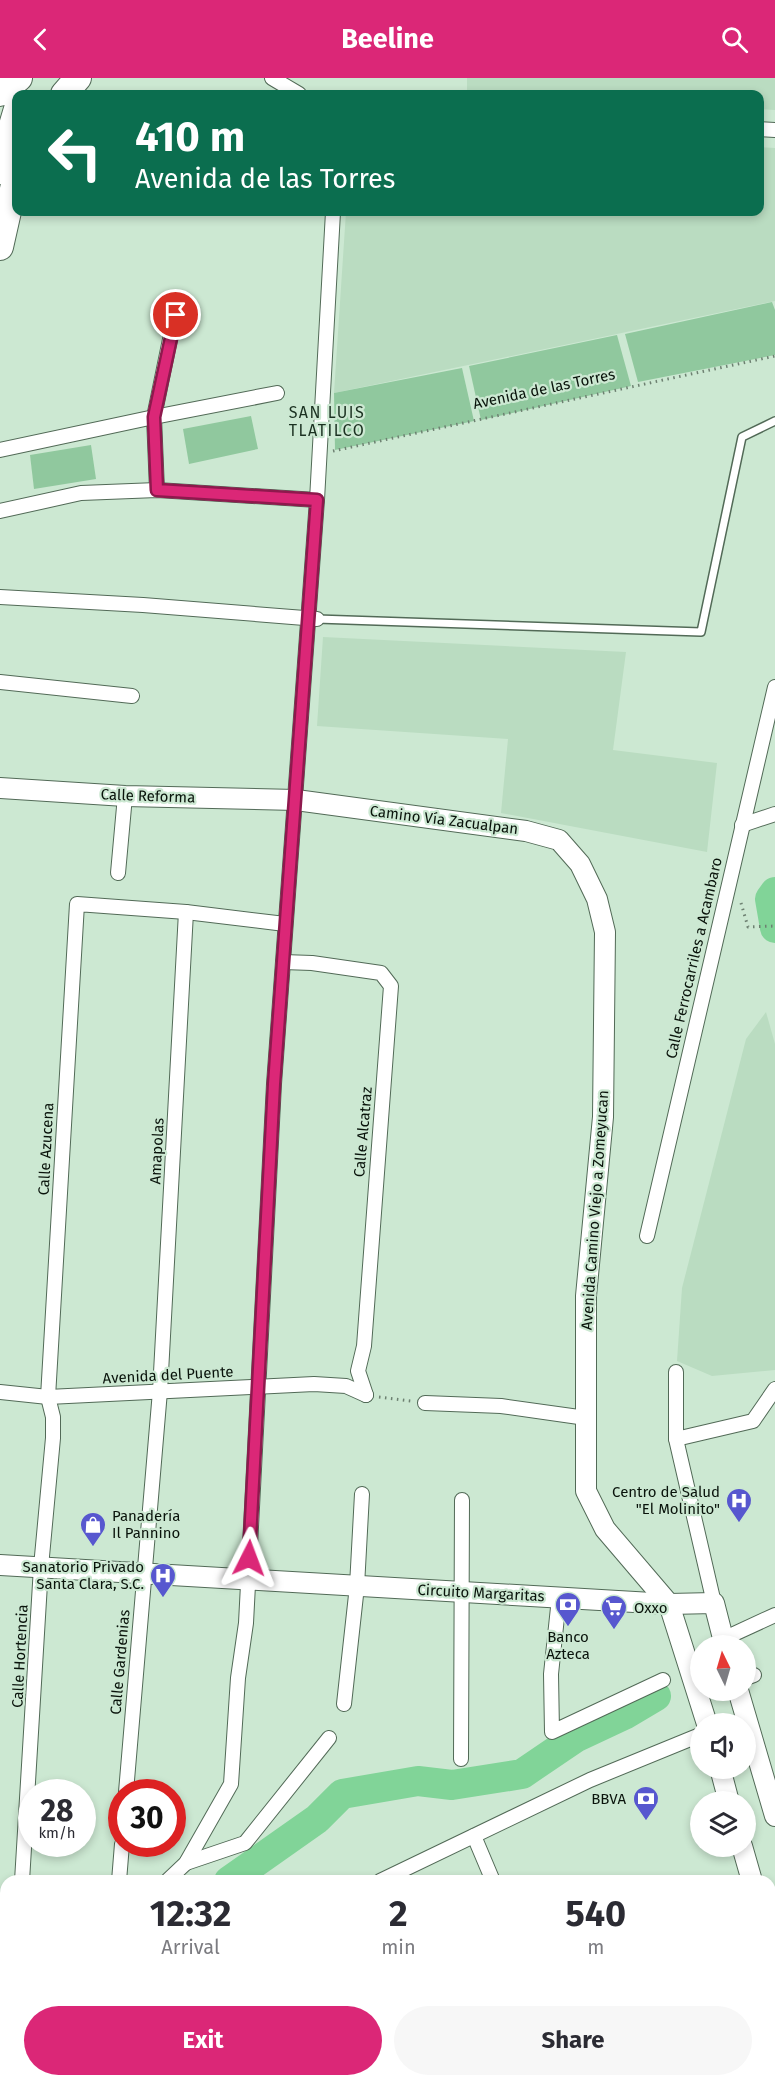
<!DOCTYPE html>
<meta charset="utf-8">
<style>
:root{--surface:#fff;--page:#f7f7f7;--text:#2b2b33;--muted:#7c7c81;--accent:#db2777}
body{margin:0;font-family:"Fira Sans",sans-serif;background:var(--page);color:var(--text);height:100vh;display:flex;flex-direction:column;font-size:22px;white-space:nowrap}
*{box-sizing:border-box;margin:0}
p{font-size:20px;color:var(--muted)}
.icon{flex:none;width:33px;height:33px;fill:none;stroke:currentColor;stroke-width:2;stroke-linecap:round;stroke-linejoin:round}
.map{position:relative;flex:1;overflow:hidden}
.side{position:absolute;left:0px;top:1797px;width:776px;height:212px;display:flex;flex-direction:column;background:var(--surface);border-radius:18px 18px 0 0;box-shadow:0 3px 9px #0003}
.side>*{flex:none}
.guide{position:absolute;left:12px;top:12px;width:752px;height:126px;border-radius:12px;box-shadow:0 3px 9px #0003;background:#0b6e4f;color:#fff;overflow:hidden}
.needle{width:39px;rotate:355deg}
.fabs{position:absolute;left:690px;top:1557px;display:grid;gap:12px}
.fabs a{display:grid;place-items:center;width:66px;height:66px;border-radius:50%;background:var(--surface);box-shadow:0 3px 9px #0003;font-size:30px}
.speed{position:absolute;left:18px;top:1701px;display:flex;gap:12px;font-size:30px;font-weight:700;text-align:center}
.speed>*{display:grid;place-content:center;width:78px;height:78px;border-radius:50%;background:var(--surface);box-shadow:0 3px 9px #0003;line-height:1}
.speed small{font-size:15px;font-weight:400}
.speed .limit{border:9px solid #d22;background:#fff;color:#111}
.pin{position:absolute;display:grid;place-items:center;width:51px;height:51px;color:#fff;margin:-26px;border:3px solid #fff;border-radius:50%;box-shadow:0 2px 6px #0007}
.me{position:absolute;width:66px;margin:-33px;rotate:3deg;stroke-linejoin:round;filter:drop-shadow(0 0 4px #0008)}
.turn{display:flex;align-items:center;gap:21px;height:126px;padding:0 24px;font-size:27px}
.turn .icon{width:78px;height:78px;stroke-width:2.5}
.turn b{display:block;font-size:42px;line-height:51px}
.eta{display:flex;justify-content:space-evenly;align-items:center;height:102px;text-align:center}
.eta b{font-size:36px;font-weight:700;line-height:42px}
.button{display:flex;gap:12px;margin-top:auto;padding:12px 24px}
.button a{flex:1;height:69px;border-radius:36px;background:var(--accent);color:#fff;font-size:24px;font-weight:700;line-height:69px;text-align:center}
.button a+a{background:var(--page);color:var(--text)}
header{display:flex;justify-content:space-between;align-items:center;height:78px;padding:0 24px;background:var(--accent);color:#fff;font-size:27px;font-weight:700}
.map>svg:first-child{display:block}
.built{fill:#badcc1}
.green{fill:#90c89e}
.lines{fill:none;stroke-linecap:round;stroke-linejoin:round}
.river{stroke:#81d498;stroke-width:30}
.lane-casing{stroke:#526a57;stroke-width:10}
.street-casing{stroke:#526a57;stroke-width:16}
.secondary-casing{stroke:#526a57;stroke-width:22}
.highway-casing{stroke:#526a57;stroke-width:28}
.path{stroke:#6d8071;stroke-width:3;stroke-dasharray:1.5 4.5;stroke-linecap:butt}
.lane{stroke:#fff;stroke-width:7}
.street{stroke:#fff;stroke-width:14}
.secondary{stroke:#fff;stroke-width:20}
.highway{stroke:#fff;stroke-width:26}
.route-casing{stroke:#8e194d;stroke-width:15}
.route{stroke:#db2777;stroke-width:10}
.labels{text-anchor:middle;dominant-baseline:central;stroke-width:4.5;stroke-linejoin:round;paint-order:stroke}
.street-label{font-size:15px;fill:#09130b;stroke:#cce8d2}
.poi-label{font-size:15px;fill:#09130b;stroke:#cce8d2;text-anchor:end}
.neighbourhood-label{font-size:16px;letter-spacing:1.5px;fill:#1b3121;stroke:#cce8d2}
</style>
<header><svg class="icon" aria-label="back" viewBox="0 0 24 24"><path d="M15 5l-7 7 7 7"/></svg>Beeline<svg class="icon" aria-label="search" viewBox="0 0 24 24"><circle cx="10" cy="10" r="6"/><path d="M15 15l6 6"/></svg></header>
<div class="map">
<svg width="775" height="2008" viewBox="0 0 775 2008">
<rect width="100%" height="100%" fill="#cce8d2"/>
<!-- built -->
<g class="built">
<polygon points="467,0 775,0 775,32 759,31 759,16 541,16 467,12"/>
<polygon points="759,69 775,70 775,223 334,315 346,134 759,134"/>
<polygon points="323,559 626,574 613,672 717,685 707,774 501,735 508,661 317,648"/>
<polygon points="766,934 775,966 775,1292 712,1298 677,1283 682,1210 746,961"/>
</g>
<!-- green -->
<g class="green">
<polygon points="772,224 775,232 775,277 638,304 625,256"/>
<polygon points="617,257 631,308 481,342 469,288"/>
<polygon points="462,290 474,343 335,372 334,315"/>
<polygon points="251,338 258,371 189,386 183,351"/>
<polygon points="91,367 96,401 34,411 30,377"/>
</g>
<g class="lines">
<!-- river -->
<g class="river">
<polyline points="775,814 770,821 775,850"/>
<polyline points="229,1803 317,1741 342,1716 418,1703 452,1707 522,1696 575,1660 624,1637 656,1618"/>
<polyline points="22,2008 28,2002"/>
</g>
<defs>
<polyline id="lane" points="317,541 701,554 742,359 775,343"/>
<g id="street">
<polyline points="272,0 299,16"/>
<polyline points="759,51 775,52"/>
<polyline points="0,372 154,339 277,315"/>
<polyline points="157,412 154,339 175,237"/>
<polyline points="0,433 81,415 157,412 317,422"/>
<polyline points="0,519 143,527 317,541"/>
<polyline points="0,604 132,618"/>
<polyline points="742,747 775,736"/>
<polyline points="118,795 125,718"/>
<polyline points="283,884 312,885 381,895 391,908 364,1268 358,1293 366,1317"/>
<polyline points="647,1158 775,609"/>
<polyline points="676,1294 676,1361 714,1525"/>
<polyline points="0,1314 48,1319 314,1306 346,1308 366,1317"/>
<polyline points="425,1325 501,1328 586,1340"/>
<polyline points="676,1361 753,1343 775,1311"/>
<polyline points="559,1520 551,1596 552,1654 663,1602"/>
<polyline points="723,1561 775,1537"/>
<polyline points="746,1600 754,1597"/>
<polyline points="344,1626 357,1508 362,1416"/>
<polyline points="461,1681 462,1422"/>
<polyline points="126,1714 160,1313 186,834"/>
<polyline points="474,1758 493,1803"/>
<polyline points="186,1785 245,1765 329,1660"/>
<polyline points="22,1803 41,1489 53,1360 53,1339 48,1319 77,826 186,834 285,846"/>
<polyline points="119,1803 122,1766"/>
<polyline points="167,1803 186,1785 231,1706 238,1600 246,1545 274,1006 317,422 333,134"/>
<polyline points="380,1803 590,1702 700,1657"/>
<polyline points="0,1952 6,1948"/>
<polyline points="67,2002 75,2008"/>
<polyline points="352,2002 354,2008"/>
<polyline points="90,2008 93,2002"/>
<polyline points="672,2008 675,2002"/>
</g>
<g id="secondary">
<polyline points="0,77 16,24"/>
<polyline points="0,710 125,718 296,722 526,753 559,762 580,786 597,821 605,854 603,1039 586,1218 586,1413 605,1451 669,1526 707,1646"/>
<polyline points="0,1487 669,1526 714,1525 725,1568"/>
<polyline points="738,1612 775,1738"/>
<polyline points="720,1690 729,1724"/>
<polyline points="742,1768 752,1803"/>
<polyline points="770,1863 775,1883"/>
<polyline points="770,1929 775,1928"/>
<polyline points="390,2008 415,2002"/>
</g>
<g id="highway">
<polyline points="0,15 19,0"/>
<polyline points="64,16 78,0"/>
<polyline points="0,93 16,74"/>
<polyline points="0,169 16,98"/>
</g>
</defs>
<!-- lane casing -->
<use href="#lane" class="lane-casing"/>
<!-- street casing -->
<use href="#street" class="street-casing"/>
<!-- secondary casing -->
<use href="#secondary" class="secondary-casing"/>
<!-- highway casing -->
<use href="#highway" class="highway-casing"/>
<!-- path -->
<g class="path">
<polyline points="333,373 775,278"/>
<polyline points="741,825 748,849 775,848"/>
<polyline points="379,1319 411,1323"/>
</g>
<!-- lane -->
<use href="#lane" class="lane"/>
<!-- street -->
<use href="#street" class="street"/>
<!-- secondary -->
<use href="#secondary" class="secondary"/>
<!-- highway -->
<use href="#highway" class="highway"/>
</g>
<g class="lines">
<defs>
<polyline id="route" points="176,237 154,339 157,412 317,422 274,1006 249,1480"/>
</defs>
<!-- route casing -->
<use href="#route" class="route-casing"/>
<!-- route -->
<use href="#route" class="route"/>
</g>
<!-- icons -->
<defs>
<symbol id="hospital-pin" viewBox="-11 -11 22 30"><path d="M0 17L-7.5 6A9.5 9.5 0 1 1 7.5 6Z" fill="#5757cf" stroke="#cce8d2"/><path d="M-5-5h3v3.5h4V-5h3V5h-3V1.5h-4V5h-3Z" fill="#fff"/></symbol>
<symbol id="shop-pin" viewBox="-11 -11 22 30"><path d="M0 17L-7.5 6A9.5 9.5 0 1 1 7.5 6Z" fill="#5757cf" stroke="#cce8d2"/><path d="M-5-2.5h2.3a2.7 3.5 0 0 1 5.4 0H5L5.5 6h-11ZM-1.5-2.5h3a1.5 2.3 0 0 0-3 0Z" fill="#fff"/></symbol>
<symbol id="bank-pin" viewBox="-11 -11 22 30"><path d="M0 17L-7.5 6A9.5 9.5 0 1 1 7.5 6Z" fill="#5757cf" stroke="#cce8d2"/><path d="M-6-4H6V4H-6ZM0-2.3a2.3 2.3 0 1 0 0 4.6a2.3 2.3 0 1 0 0-4.6Z" fill="#fff"/></symbol>
<symbol id="supermarket-pin" viewBox="-11 -11 22 30"><path d="M0 17L-7.5 6A9.5 9.5 0 1 1 7.5 6Z" fill="#5757cf" stroke="#cce8d2"/><path d="M-6-5.5h2.5l.6 2H6L4.5 2H-2.5L-4.4-4H-6ZM-1.5 3.2a1.3 1.3 0 1 0 .1 0ZM3 3.2a1.3 1.3 0 1 0 .1 0Z" fill="#fff"/></symbol>
</defs>
<g fill-rule="evenodd">
<use href="#hospital-pin" x="724" y="1408" width="30" height="40"/>
<use href="#shop-pin" x="78" y="1432" width="30" height="40"/>
<use href="#hospital-pin" x="148" y="1483" width="30" height="40"/>
<use href="#bank-pin" x="553" y="1512" width="30" height="40"/>
<use href="#supermarket-pin" x="599" y="1515" width="30" height="40"/>
<use href="#bank-pin" x="631" y="1706" width="30" height="40"/>
</g>
<g class="labels">
<!-- street labels -->
<g class="street-label">
<text transform="translate(544 311) rotate(-12)">Avenida de las Torres</text>
<text transform="translate(148 718) rotate(2)">Calle Reforma</text>
<text transform="translate(444 742) rotate(7)">Camino Vía Zacualpan</text>
<text transform="translate(694 880) rotate(-77)">Calle Ferrocarriles a Acambaro</text>
<text transform="translate(363 1054) rotate(-85)">Calle Alcatraz</text>
<text transform="translate(46 1071) rotate(-87)">Calle Azucena</text>
<text transform="translate(157 1073) rotate(-87)">Amapolas</text>
<text transform="translate(595 1132) rotate(-86)">Avenida Camino Viejo a Zomeyucan</text>
<text transform="translate(168 1297) rotate(-3)">Avenida del Puente</text>
<text transform="translate(481 1515) rotate(3)">Circuito Margaritas</text>
<text transform="translate(20 1578) rotate(-87)">Calle Hortencia</text>
<text transform="translate(120 1584) rotate(-85)">Calle Gardenias</text>
</g>
<!-- poi labels -->
<g class="poi-label">
<text x="720" y="1414">Centro de Salud<tspan x="720" dy="17">"El Molinito"</tspan></text>
<text x="112" y="1438" text-anchor="start">Panadería<tspan x="112" dy="17">Il Pannino</tspan></text>
<text x="144" y="1489">Sanatorio Privado<tspan x="144" dy="17">Santa Clara, S.C.</tspan></text>
<text x="634" y="1530" text-anchor="start">Oxxo</text>
<text x="568" y="1559" text-anchor="middle">Banco<tspan x="568" dy="17">Azteca</tspan></text>
<text x="626" y="1721">BBVA</text>
</g>
<!-- neighbourhood labels -->
<g class="neighbourhood-label">
<text x="327" y="334">SAN LUIS<tspan x="327" dy="18">TLATILCO</tspan></text>
</g>
</g>
</svg>
<div class="fabs">
<a><svg class="needle" viewBox="-14 -14 28 28"><path d="M0-13l5 13h-10z" fill="#e53935"/><path d="M0 13l5-13h-10z" fill="#7c7c81"/></svg></a>
<a><svg class="icon" aria-label="sound" viewBox="0 0 24 24"><path d="M4 9h4l5-4v14l-5-4H4zM17 9q2 3 0 6"/></svg></a>
<a><svg class="icon" aria-label="layers" viewBox="0 0 24 24"><path d="M12 4l9 5-9 5-9-5zM3 14l9 5 9-5"/></svg></a>
</div>
<div class="speed"><div>28<small>km/h</small></div><div class="limit">30</div></div>
<div class="pin" style="left:176px;top:237px;background:#d93025"><svg class="icon" aria-label="arrive" viewBox="0 0 24 24"><path d="M6 21V4h12l-3 4 3 4H6"/></svg></div>
<svg class="me" style="left:249px;top:1480px" viewBox="-20 -20 40 40"><path d="M0-17L14 15 0 8-14 15z" fill="#db2777" stroke="#fff" stroke-width="4"/></svg>
<div class="guide">
<div class="turn"><svg class="icon" aria-label="left" viewBox="0 0 24 24"><path d="M17 20v-9H6M10 6l-5 5 5 5"/></svg><div><b>410 m</b>Avenida de las Torres</div></div>
</div>
<section class="side">
<div class="eta">
<div><b>12:32</b><p>Arrival</p></div>
<div><b>2</b><p>min</p></div>
<div><b>540</b><p>m</p></div>
</div>
<div class="button"><a>Exit</a><a>Share</a></div>
</section>
</div>
